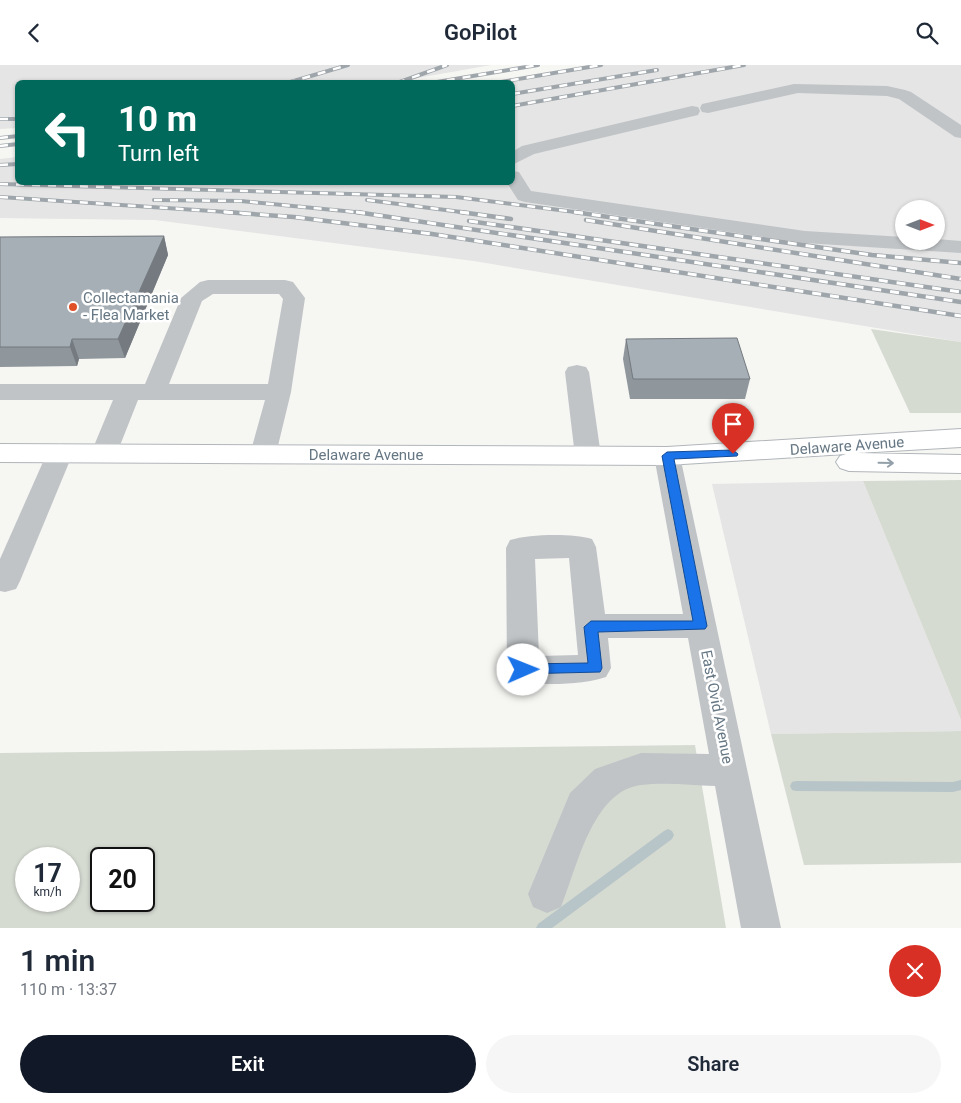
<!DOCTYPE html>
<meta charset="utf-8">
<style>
:root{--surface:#fff;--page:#f6f6f7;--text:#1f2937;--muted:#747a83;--accent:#111827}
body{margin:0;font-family:Roboto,sans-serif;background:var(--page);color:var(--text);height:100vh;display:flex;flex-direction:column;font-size:19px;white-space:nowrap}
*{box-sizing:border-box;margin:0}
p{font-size:16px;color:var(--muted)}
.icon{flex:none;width:28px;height:28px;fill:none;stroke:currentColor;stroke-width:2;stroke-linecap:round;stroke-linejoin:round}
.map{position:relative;height:863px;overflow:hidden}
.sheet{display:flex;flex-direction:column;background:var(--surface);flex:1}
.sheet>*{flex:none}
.top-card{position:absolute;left:15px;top:15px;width:500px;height:105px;border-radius:8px;box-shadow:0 1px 4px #0004;background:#00695c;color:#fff;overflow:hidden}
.needle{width:32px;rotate:90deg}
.fabs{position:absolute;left:895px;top:135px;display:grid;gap:10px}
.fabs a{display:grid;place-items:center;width:50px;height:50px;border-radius:50%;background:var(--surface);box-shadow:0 1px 4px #0004;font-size:25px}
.speed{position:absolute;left:15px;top:782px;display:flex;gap:10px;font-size:25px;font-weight:700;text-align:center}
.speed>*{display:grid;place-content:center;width:65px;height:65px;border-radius:50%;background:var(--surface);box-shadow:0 1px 4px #0004;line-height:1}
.speed small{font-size:12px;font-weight:400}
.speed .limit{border:2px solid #111;border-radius:8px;background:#fff;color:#111}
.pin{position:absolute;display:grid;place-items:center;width:42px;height:42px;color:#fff;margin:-51px -21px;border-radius:50% 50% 50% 0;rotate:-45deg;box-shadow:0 0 5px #0007}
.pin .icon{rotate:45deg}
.me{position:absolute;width:55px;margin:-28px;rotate:89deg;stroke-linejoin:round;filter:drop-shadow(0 0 4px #0008)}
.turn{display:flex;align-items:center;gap:18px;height:105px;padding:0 20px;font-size:22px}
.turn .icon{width:65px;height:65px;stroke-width:2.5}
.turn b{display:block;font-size:35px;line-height:42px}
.round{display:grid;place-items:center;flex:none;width:52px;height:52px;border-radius:26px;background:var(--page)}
.summary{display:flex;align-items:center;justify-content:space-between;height:85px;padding:0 20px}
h1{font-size:30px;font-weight:600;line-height:38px}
.primary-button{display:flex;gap:10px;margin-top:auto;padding:10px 20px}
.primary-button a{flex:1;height:58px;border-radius:30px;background:var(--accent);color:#fff;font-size:20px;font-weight:600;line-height:58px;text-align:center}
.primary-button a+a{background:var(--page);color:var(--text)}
header{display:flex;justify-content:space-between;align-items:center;height:65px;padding:0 20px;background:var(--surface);font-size:22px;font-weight:600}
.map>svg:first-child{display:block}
.built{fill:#e4e5e4;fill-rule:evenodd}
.green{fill:#d6dbd2;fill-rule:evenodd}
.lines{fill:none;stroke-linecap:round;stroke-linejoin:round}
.stream{fill:#b7c4c8;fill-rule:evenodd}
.major-casing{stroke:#b1b6ba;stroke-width:2}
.minor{fill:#c0c4c7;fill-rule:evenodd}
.major{fill:#fff;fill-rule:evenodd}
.rail-far1-casing{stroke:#9fa6ab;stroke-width:4}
.rail-casing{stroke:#9fa6ab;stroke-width:4.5}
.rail-far1{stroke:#fff;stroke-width:2.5;stroke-dasharray:8;stroke-linecap:butt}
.rail{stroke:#fff;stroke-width:3;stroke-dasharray:9;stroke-linecap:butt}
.wall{fill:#8f969c}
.shaded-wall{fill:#747a7f}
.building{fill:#a6afb5;stroke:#747a7f}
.oneway{stroke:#94a0a9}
.route{fill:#1a73e8;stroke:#114b97}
.poi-dot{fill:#e15128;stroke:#fff;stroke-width:2}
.labels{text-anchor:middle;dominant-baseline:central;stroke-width:5;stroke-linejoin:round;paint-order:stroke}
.poi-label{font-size:15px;fill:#667784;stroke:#fff;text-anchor:start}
.street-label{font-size:15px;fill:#667784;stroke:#fff}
</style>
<header><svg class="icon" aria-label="back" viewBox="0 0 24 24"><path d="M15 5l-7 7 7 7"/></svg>GoPilot<svg class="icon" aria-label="search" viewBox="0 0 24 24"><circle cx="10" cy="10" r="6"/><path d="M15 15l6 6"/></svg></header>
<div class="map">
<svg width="961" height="863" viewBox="0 0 961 863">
<rect width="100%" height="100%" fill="#f6f6f3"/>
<!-- built -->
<g class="built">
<polygon points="0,0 491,0 389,18 18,18 17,63 0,64"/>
<path d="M594,0H961V277L474,196L155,155L0,153V94L17,92L18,118H512V18L492,17ZM904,144H936V176H904Z"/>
<polygon points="863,416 961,655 961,666 771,669 712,419"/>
</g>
<!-- green -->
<g class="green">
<polygon points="871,264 961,277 961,348 910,348"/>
<polygon points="961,415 961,655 863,416"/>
<polygon points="961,666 961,798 804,800 771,669"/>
<path d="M695,680L726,863H0V688ZM26,794H69V836H26ZM101,794H144V836H101Z"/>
</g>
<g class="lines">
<!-- stream -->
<g class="stream">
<polygon points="961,715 961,725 953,727 796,726 792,725 790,721 792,717 796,716 953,717"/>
<polygon points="668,764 672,766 674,770 672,774 552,863 536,863 538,859 664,766"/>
</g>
<defs>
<polygon id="major" points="961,364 961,382 857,388 961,390 961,408 849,406 840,403 836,397 840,391 846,389 667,400 0,397 0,379 667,382"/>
</defs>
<!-- major casing -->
<use href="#major" class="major-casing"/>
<!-- minor -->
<g class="minor">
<polygon points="794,19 887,21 905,25 911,27 961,60 961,73 955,72 899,34 887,31 798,28 708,48 702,47 700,43 702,39"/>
<polygon points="692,41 698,42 700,46 698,50 534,89 512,100 512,87 522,81"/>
<polygon points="512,106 519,107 531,126 805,166 904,172 904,176 936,176 936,174 961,176 961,188 805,178 525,137 518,135 507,118 512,118"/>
<path d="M208,215H285L293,217L305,233L291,327L276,389L272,395L263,398L254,395L250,389L265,335H138L117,388L113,394L104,397L95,394L91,388L113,335H0V319H145L181,233L200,217ZM213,229H279L283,234L268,319H169L202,236Z"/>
<polygon points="577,300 586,302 589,307 601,391 597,397 588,400 579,397 575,391 565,307 568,302"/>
<polygon points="60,379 69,382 73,388 20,516 16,524 5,527 0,526 0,494 47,388 51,382"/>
<path d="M667,382L676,385L680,391L781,863H741L715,721C691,720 665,717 641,720C592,726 577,803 561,842L547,848L533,842L528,829L570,728L595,704L641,688L709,689L688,573H608L611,603L606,612C584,620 533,622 512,614L507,605L506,483L510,475C530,469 572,468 592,474L596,482L605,549H683L654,391L658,385ZM569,493L578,590L539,591L535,494Z"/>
</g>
<!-- major -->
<use href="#major" class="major"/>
<defs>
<g id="rail-far1">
<polyline points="287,18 348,0"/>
<polyline points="397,18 447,0"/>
<polyline points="431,18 538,0"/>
<polyline points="495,18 601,0"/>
<polyline points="512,29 657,5"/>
<polyline points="512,41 744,0"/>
<polyline points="0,54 18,54"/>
<polyline points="0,73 18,71"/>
<polyline points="0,81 18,79"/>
<polyline points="0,100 18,99"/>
<polyline points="0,119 456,132 583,148"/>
<polyline points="0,132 242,148"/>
<polyline points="154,135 241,136 365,148"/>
<polyline points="367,135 469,148"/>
</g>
<g id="rail">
<polyline points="224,147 294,152 432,169 961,251"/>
<polyline points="356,147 961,237"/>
<polyline points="460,147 511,154"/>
<polyline points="574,147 872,190 961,198"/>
<polyline points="586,155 961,214"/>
<polyline points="469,156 961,227"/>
</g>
</defs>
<!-- rail-far1 casing -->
<use href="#rail-far1" class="rail-far1-casing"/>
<!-- rail casing -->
<use href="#rail" class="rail-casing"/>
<!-- rail-far1 -->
<use href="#rail-far1" class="rail-far1"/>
<!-- rail -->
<use href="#rail" class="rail"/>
</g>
<!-- wall -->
<g class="wall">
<polygon points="164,171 168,190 125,293 79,294 77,301 0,302 0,172"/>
<polygon points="626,274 750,314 745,334 630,334 623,294"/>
</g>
<!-- shaded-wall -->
<g class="shaded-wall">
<polygon points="164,171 168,190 125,293 118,274"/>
<polygon points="72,274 79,294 77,301 70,282"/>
</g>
<!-- building -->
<g class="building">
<polygon points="164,171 118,274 72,274 70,282 0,282 0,172"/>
<polygon points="737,273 750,314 633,314 626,274"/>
</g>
<!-- one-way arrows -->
<defs><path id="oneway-shaft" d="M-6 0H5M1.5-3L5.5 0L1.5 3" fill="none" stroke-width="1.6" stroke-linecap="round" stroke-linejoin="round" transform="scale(1.25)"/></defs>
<use class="oneway" href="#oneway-shaft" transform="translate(886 398) rotate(1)"/>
<!-- route -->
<polygon class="route" points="733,385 738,389 737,391 674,394 707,561 705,564 598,567 602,603 600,607 518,609 516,605 518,601 523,599 588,598 584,562 591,556 693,556 662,391 667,387"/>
<!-- markers -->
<circle class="poi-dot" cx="73" cy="242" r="5"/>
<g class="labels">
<!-- poi labels -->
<g class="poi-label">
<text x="83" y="233">Collectamania<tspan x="83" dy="17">- Flea Market</tspan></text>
</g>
<!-- street labels -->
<g class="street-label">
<text transform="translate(847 381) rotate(-4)">Delaware Avenue</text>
<text x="366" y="390">Delaware Avenue</text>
<text transform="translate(717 642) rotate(79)">East Ovid Avenue</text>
</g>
</g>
</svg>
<div class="fabs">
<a><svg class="needle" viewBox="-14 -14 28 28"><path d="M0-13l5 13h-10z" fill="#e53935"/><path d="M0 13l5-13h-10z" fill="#747a83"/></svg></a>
</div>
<div class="speed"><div>17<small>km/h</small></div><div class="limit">20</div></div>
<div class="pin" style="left:733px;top:389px;background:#d93025"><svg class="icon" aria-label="arrive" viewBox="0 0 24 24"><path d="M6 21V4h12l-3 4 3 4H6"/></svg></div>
<svg class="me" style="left:523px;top:605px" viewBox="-20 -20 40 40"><circle r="19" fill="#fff"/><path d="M0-13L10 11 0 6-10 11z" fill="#1a73e8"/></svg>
<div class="top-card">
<div class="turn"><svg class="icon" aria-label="left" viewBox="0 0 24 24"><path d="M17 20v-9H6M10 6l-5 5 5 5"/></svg><div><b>10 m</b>Turn left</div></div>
</div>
</div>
<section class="sheet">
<div class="summary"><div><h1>1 min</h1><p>110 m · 13:37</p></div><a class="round" style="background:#d93025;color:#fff"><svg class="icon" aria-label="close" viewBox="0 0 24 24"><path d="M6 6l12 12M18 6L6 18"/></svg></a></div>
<div class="primary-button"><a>Exit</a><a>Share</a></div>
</section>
